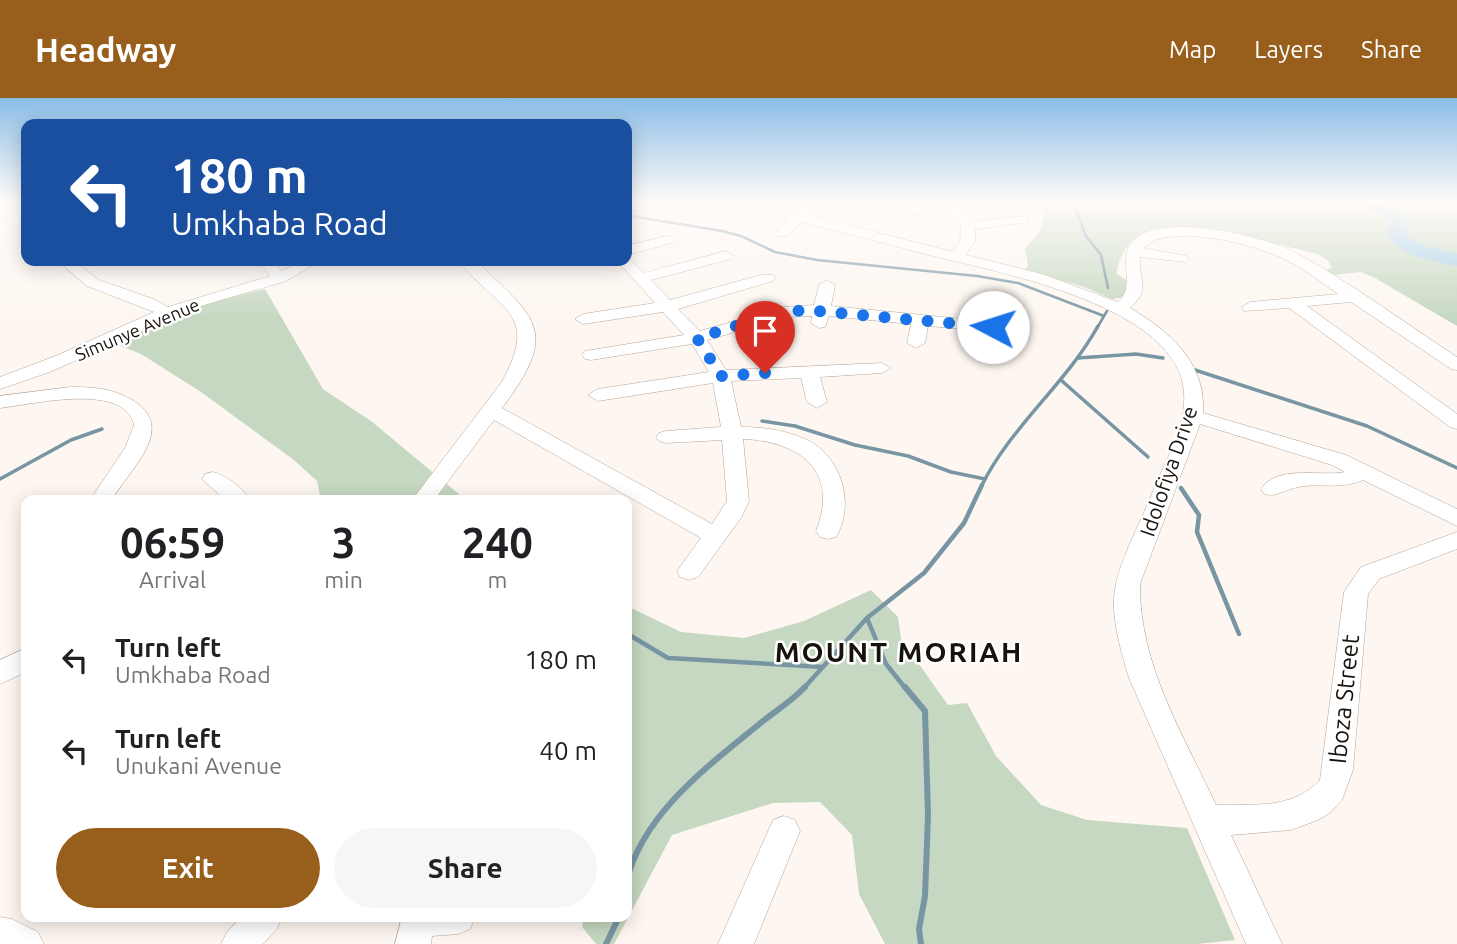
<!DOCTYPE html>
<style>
:root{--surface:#fff;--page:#f6f6f6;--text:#202124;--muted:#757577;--accent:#985e1c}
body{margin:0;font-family:Ubuntu,sans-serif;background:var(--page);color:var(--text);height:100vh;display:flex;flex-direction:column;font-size:26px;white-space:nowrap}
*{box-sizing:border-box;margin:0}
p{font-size:23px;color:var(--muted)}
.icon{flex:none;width:38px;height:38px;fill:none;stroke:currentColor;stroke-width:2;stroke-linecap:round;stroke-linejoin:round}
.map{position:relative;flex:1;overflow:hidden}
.drawer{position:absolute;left:21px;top:397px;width:611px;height:427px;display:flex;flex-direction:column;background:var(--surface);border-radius:14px;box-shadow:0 4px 18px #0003}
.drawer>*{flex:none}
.guide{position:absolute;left:21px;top:21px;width:611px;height:147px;border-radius:14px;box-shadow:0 4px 18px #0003;background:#1a4fa0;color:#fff;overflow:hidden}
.pin{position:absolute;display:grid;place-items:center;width:60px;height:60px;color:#fff;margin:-72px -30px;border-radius:50% 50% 50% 0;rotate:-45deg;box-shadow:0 0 7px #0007}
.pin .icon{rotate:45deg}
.me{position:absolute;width:77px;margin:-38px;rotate:275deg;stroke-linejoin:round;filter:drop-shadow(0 0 5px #0008)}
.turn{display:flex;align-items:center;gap:24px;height:147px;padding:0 35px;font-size:32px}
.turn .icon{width:91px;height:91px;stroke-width:2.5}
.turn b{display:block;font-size:49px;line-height:60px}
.eta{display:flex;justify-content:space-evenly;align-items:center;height:119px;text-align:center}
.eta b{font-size:42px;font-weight:700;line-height:49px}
.button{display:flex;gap:14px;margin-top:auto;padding:14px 35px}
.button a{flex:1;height:80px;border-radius:42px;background:var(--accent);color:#fff;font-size:28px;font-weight:700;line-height:80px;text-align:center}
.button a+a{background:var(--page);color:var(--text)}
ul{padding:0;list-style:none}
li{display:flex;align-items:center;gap:21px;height:91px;padding:0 35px}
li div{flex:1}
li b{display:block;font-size:26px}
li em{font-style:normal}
header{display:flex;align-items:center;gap:42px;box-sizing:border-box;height:98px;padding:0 35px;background:var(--accent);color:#fff}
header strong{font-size:33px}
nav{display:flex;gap:38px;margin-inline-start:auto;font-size:24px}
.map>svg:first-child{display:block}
.green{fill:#c6d8c1}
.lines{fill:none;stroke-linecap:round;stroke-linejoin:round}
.stream-far3{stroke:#7895a4;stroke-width:2.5}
.stream-far2{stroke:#7895a4;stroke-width:3.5}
.stream-far1{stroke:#7895a4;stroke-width:4.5}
.stream{stroke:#7895a4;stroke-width:6}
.river{fill:#a1cde5;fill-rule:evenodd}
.minor-casing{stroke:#b4a497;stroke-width:1}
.minor{fill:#fff;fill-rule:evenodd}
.route{stroke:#1a73e8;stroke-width:12;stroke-dasharray:0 21.6}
.labels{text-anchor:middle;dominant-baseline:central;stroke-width:5;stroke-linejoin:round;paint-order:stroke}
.far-street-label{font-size:18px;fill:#18120d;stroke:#fff}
.street-label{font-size:21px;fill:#18120d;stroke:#fff}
.near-street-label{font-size:24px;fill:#18120d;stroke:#fff}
.district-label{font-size:28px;font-weight:bold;letter-spacing:2px;fill:#18120d;stroke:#fff}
</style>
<header>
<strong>Headway</strong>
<nav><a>Map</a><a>Layers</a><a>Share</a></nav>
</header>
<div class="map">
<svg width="1457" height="846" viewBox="0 0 1457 846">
<rect width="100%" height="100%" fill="#fef7f1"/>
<!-- green -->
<g class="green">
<path d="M1043,104H1457V228L1375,180L1361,174L1332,177L1326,172L1332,170L1328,163L1318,156L1234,136L1139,138C1127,146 1117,161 1117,176L1126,182L1130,195L1126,199L1112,201L1084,189L1025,172L1028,167L1025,151C1038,137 1048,123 1043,104Z"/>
<polygon points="265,191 323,291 371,323 466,402 321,402 317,383 294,362 201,294 141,256 116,246 192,210"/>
<polygon points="871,492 898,519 901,541 948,607 967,605 996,658 1041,707 1087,722 1187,730 1235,842 1197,846 885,846 859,796 852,737 820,704 773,705 672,737 614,846 596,846 582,829 584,819 626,819 627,508 681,534 744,540 804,523"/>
</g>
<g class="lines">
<!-- stream-far3 -->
<g class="stream-far3">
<polyline points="1073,104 1086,138 1101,157 1108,190"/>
<polyline points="631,118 722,133 741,138 775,154 817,162 977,178 1018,185 1104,218"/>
<polyline points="1097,230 1107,213"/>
</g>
<!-- stream-far2 -->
<g class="stream-far2">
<polyline points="1078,260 1136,256 1163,260"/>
<polyline points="1195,272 1367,328 1457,370"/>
<polyline points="1062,283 1148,359"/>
<polyline points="762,323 795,328 855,347 908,358 951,374 985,381"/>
<polyline points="0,381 71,342 102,331"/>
<path d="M981,389C1010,329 1066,286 1098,228"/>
</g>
<!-- stream-far1 -->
<g class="stream-far1">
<polyline points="1181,390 1199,417 1197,434 1239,536"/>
<polyline points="867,520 886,566 906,591"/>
<polyline points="626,535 668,560 823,569"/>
<polyline points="803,591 867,520 924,475 964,425 982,387"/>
</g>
<!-- stream -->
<g class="stream">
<polyline points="905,589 925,613 928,718 925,798 919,831 921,846"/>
<path d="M626,784C644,713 710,667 763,623C777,612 793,602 805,589"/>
<polyline points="606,846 619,819"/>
</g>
<!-- river -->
<path class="river" d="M1359,104C1380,104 1393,105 1407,123L1406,138L1428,149L1457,156V168C1434,163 1397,159 1387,134L1390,124L1382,117Z"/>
<defs>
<g id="minor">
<polygon points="626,104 706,104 704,107 676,112 626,112"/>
<path d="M736,104H759L796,114L803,104H817L809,117L953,154L960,143L961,128L946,111L896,120L889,116C904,104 945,104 964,104L959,109L972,123L1028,118V124L975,131V143L966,157L1042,176L1118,204C1139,186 1112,156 1139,138C1172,116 1268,139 1300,157C1354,187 1405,225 1457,259V272L1451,271L1351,204L1307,208L1457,316V331L1450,329L1289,210L1244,213L1242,209L1250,204L1338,196C1322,185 1306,172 1288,163C1260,147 1167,123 1144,150L1186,158L1189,161L1186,164L1140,159C1138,182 1152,191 1130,210C1171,234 1206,265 1203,315L1346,357L1457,411V428L1363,382C1339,393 1314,383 1291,391C1280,394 1276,399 1264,396L1261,391C1277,366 1321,379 1345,374L1332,367L1200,326L1140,486C1139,566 1183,636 1216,707C1253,706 1292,712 1320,682L1344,494L1361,469L1457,434V451L1379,481L1368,496L1353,672L1342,702L1331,714L1318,722L1291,732L1231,737L1282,846H1246L1129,580C1121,552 1109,516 1116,486C1121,460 1143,419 1153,393C1166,361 1190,323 1183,287C1168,205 993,173 925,156C884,145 843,134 802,124L787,138H777L775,135L789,120L738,107Z"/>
<polygon points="0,106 26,124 26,135 0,117"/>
<polygon points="667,138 672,139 674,142 672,145 626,157 626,148"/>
<path d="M726,153L734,158L731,161L651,182L670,202L761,177H773L775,180L773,183L678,211L700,233L785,209L814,207L819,187L827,182L835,187L831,208L984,223L986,209H998L1004,256L995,261L989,260L985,233L928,228L925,245L916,250L907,245L911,226L829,218L825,229L819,230L811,225L812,218L786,219L707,242L726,272L882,265L891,270L882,275L820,279L827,304L817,310L807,304L801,280L731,283L741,329C762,329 785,332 805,341C841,357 856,405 836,439L828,441L820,439L816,433C840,373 799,343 743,341L749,403L741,420L698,479L689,482L680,479L677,473L701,440L494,322L434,402H412L501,285C542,213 497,212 459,163H476C537,221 560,233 502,310L712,426L727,403L722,342L666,345L659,343L656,339L659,335L666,333L721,329L713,285L598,303L588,297L598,291L709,274L692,246L591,262L585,261L582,257L585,253L684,237L663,214L583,226L575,221L583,216L655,205L617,163H626V159L629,160L644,175Z"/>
<polygon points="58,163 74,163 99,182 156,202 168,209 270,178 259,163 274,163 282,173 301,163 320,163 286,183 191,211 50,274 0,291 0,279 58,257 154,214 87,188"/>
<path d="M71,289C96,289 118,291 138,306C175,334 127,374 112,402H90L125,350L134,327C124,283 30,307 0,310V298Z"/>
<path d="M213,374C226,377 244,391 250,402H225L202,381L205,376Z"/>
<polygon points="26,550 26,574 0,586 0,562"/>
<polygon points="784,718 795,722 800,733 754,846 718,846 773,722"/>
<polygon points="0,819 12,821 38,834 44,846 0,846"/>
<polygon points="241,819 282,819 277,831 263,846 221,846 227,834"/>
<polygon points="402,819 475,819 470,831 458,836 432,838 431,846 395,846"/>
</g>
</defs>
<!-- minor casing -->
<use href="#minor" class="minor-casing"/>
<!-- minor -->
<use href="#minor" class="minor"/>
</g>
<!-- sky -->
<linearGradient id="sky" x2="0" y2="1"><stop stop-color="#8bbee7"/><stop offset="0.47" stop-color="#fffbf9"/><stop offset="1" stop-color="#fffbf9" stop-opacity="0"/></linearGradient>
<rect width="1457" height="222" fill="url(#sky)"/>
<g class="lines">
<!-- route -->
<polyline class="route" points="765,275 721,278 697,240 775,216 805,212 993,229"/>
</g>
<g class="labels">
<!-- far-street labels -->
<g class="far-street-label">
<text transform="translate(137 231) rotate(-23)">Simunye Avenue</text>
</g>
<!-- street labels -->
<g class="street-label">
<text transform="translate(1168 373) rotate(-71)">Idolofiya Drive</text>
</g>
<!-- near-street labels -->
<g class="near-street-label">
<text transform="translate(1344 601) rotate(-84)">Iboza Street</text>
</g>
<!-- district labels -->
<g class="district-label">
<text x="899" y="553">MOUNT MORIAH</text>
</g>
</g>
</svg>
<div class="pin" style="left:765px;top:275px;background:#d93025"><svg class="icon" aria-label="arrive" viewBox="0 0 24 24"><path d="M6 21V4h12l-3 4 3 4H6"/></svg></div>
<svg class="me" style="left:993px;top:229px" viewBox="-20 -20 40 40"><circle r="19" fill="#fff"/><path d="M0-13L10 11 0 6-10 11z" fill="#1a73e8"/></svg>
<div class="guide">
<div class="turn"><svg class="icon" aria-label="left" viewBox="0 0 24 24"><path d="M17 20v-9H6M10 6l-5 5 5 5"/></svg><div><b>180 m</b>Umkhaba Road</div></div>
</div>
<section class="drawer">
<div class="eta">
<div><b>06:59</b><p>Arrival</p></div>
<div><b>3</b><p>min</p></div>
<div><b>240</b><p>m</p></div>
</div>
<ul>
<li><svg class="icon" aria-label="left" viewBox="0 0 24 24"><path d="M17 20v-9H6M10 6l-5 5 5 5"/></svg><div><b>Turn left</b><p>Umkhaba Road</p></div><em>180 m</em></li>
<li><svg class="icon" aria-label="left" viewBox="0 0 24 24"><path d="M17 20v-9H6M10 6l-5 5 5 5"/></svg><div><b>Turn left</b><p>Unukani Avenue</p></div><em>40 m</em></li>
</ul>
<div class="button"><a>Exit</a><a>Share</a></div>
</section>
</div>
